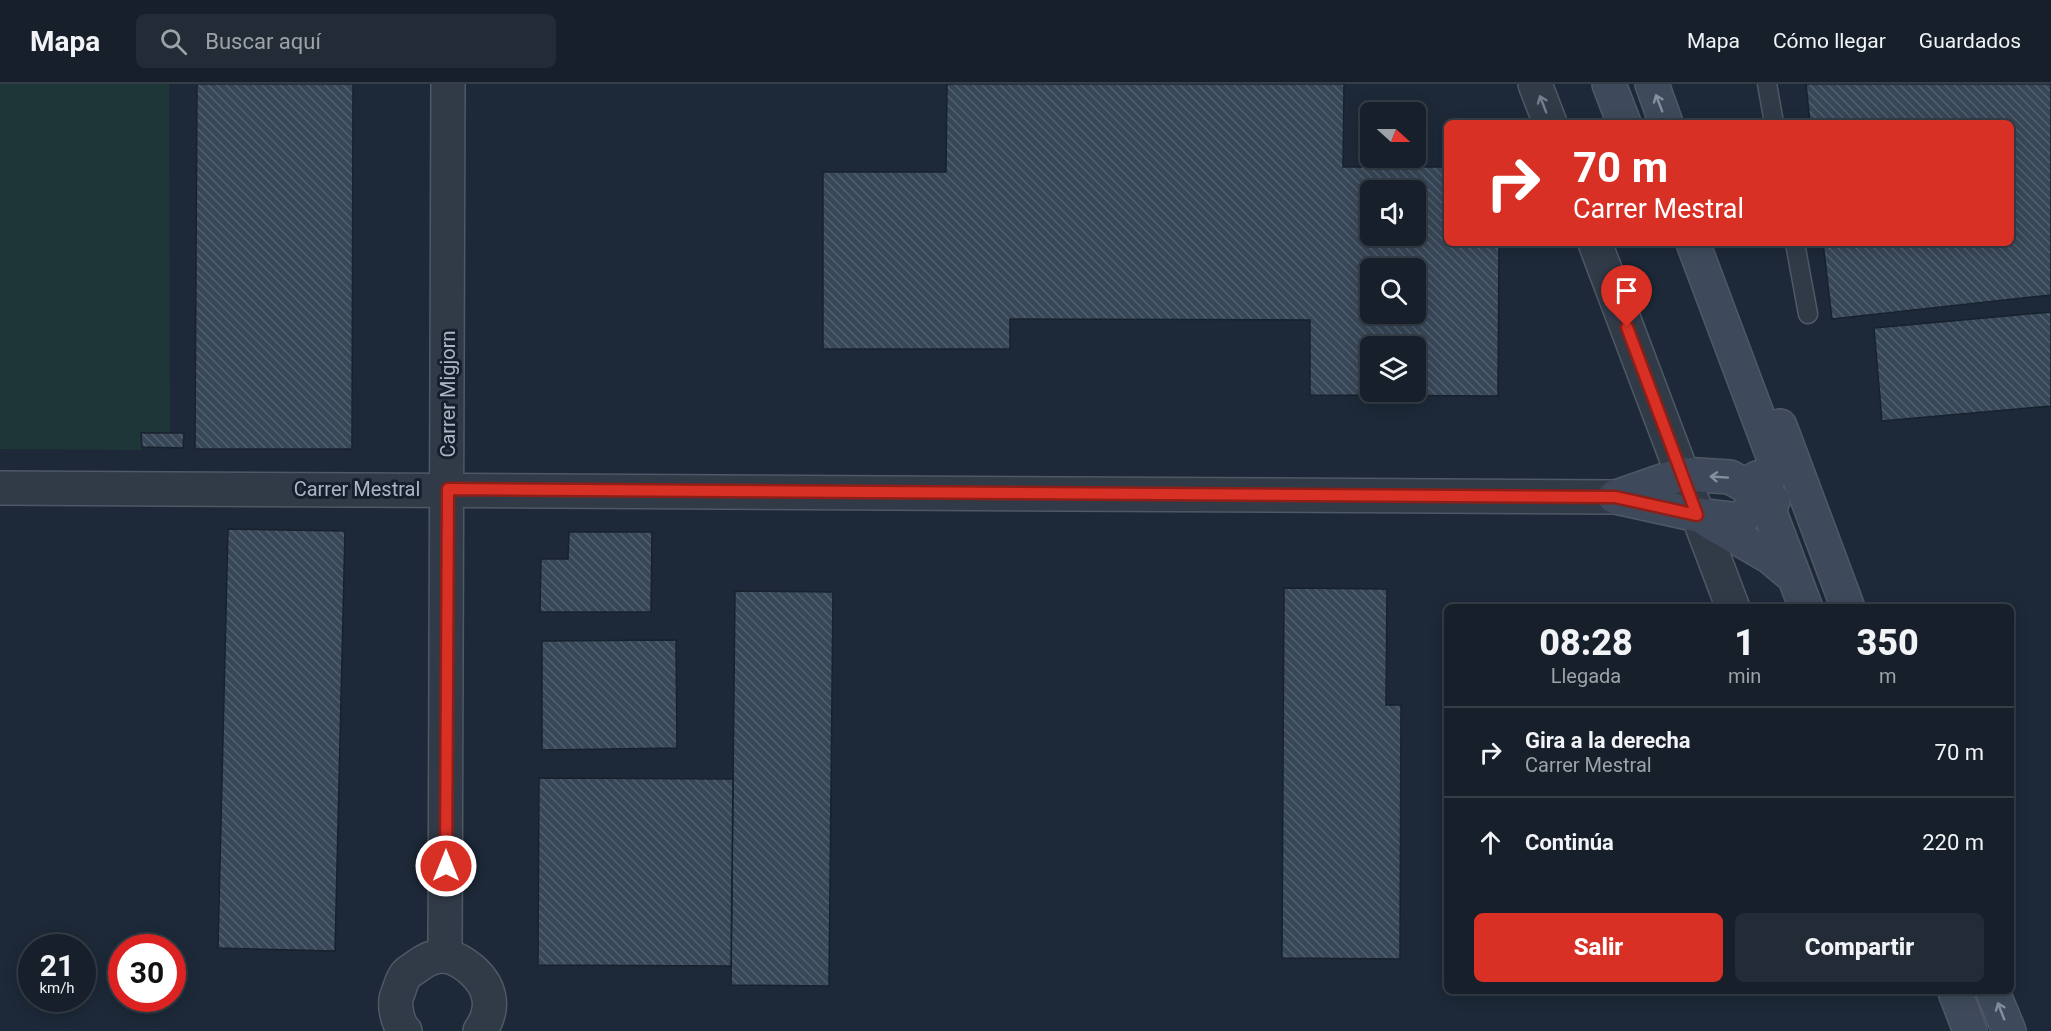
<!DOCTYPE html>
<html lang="es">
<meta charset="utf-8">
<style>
:root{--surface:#161f2a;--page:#232c36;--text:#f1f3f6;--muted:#9ea2a8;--line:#353d47;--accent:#d93025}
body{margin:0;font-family:Roboto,sans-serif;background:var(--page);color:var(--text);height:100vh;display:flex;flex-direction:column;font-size:22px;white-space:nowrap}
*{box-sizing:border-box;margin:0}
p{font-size:20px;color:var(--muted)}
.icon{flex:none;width:33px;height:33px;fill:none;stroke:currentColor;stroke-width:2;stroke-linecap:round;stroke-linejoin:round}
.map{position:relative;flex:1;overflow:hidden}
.side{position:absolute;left:1444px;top:520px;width:570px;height:390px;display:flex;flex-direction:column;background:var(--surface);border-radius:9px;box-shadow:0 3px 15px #0003,0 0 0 2px var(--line)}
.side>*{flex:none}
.guide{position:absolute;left:1444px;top:36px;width:570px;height:126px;border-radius:9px;box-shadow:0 3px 15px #0003,0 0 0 2px var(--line);background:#d93025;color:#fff;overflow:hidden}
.needle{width:39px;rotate:111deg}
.controls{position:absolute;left:1360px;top:18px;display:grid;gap:12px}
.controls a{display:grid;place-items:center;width:66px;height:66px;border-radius:9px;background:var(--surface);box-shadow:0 3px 15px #0003,0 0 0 2px var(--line);font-size:30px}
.speed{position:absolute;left:18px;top:850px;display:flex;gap:12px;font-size:30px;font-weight:700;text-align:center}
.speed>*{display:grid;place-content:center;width:78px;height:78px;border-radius:50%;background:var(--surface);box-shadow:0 3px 15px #0003,0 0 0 2px var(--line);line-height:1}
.speed small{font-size:15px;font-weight:400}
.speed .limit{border:9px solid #d22;background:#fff;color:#111}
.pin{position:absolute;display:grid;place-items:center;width:51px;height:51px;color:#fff;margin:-62px -26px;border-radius:50% 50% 50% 0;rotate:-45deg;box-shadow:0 0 6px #0007}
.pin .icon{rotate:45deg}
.me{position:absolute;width:66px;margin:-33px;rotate:0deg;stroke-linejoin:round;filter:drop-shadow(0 0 4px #0008)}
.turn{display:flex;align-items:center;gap:21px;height:126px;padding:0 30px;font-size:27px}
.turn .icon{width:78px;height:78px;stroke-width:2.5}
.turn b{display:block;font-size:42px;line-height:51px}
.eta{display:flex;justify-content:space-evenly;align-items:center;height:102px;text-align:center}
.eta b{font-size:36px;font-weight:800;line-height:42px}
.cta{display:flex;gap:12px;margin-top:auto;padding:12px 30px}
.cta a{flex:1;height:69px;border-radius:9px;background:var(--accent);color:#fff;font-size:24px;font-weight:800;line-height:69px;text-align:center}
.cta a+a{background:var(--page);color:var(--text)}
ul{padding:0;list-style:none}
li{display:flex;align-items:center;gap:18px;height:90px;padding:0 30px;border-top:2px solid var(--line)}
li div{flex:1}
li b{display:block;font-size:22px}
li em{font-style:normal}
header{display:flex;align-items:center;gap:36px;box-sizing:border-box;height:84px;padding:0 30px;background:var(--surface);border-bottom:2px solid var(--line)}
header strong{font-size:28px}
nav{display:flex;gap:33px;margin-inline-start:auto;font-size:21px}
.search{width:420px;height:54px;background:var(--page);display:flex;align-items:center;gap:15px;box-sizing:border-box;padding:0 21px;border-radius:9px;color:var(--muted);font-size:22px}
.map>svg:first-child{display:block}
.green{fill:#1f3639}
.building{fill:url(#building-back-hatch);stroke:#18222e;stroke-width:1.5;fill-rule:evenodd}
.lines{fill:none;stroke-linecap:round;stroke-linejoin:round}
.lane-casing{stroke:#4e5866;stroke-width:21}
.street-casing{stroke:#4e5866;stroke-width:36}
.secondary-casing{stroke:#4e5866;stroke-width:36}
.lane{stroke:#313b48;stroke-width:18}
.street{stroke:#313b48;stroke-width:33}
.secondary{stroke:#3e4a5b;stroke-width:33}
.oneway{stroke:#8490a0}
.oneway2{stroke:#747e8d}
.route-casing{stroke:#8d1f18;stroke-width:15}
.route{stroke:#d93025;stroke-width:10}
.labels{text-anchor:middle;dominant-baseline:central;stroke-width:6;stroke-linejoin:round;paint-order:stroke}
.street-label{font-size:20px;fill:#aab5c5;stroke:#16202c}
</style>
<header>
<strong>Mapa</strong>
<div class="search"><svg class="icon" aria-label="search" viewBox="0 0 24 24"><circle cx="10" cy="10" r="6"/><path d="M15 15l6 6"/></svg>Buscar aquí</div>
<nav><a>Mapa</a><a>Cómo llegar</a><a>Guardados</a></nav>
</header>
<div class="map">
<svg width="2051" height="947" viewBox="0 0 2051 947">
<defs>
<pattern id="building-back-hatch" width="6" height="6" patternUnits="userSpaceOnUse" patternTransform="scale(1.5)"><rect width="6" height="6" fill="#384758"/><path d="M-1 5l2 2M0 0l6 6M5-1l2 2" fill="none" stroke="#525f6e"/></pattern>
</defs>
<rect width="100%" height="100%" fill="#1d2938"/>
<!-- green -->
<polygon class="green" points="0,0 169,0 170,350 142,349 142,366 0,365"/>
<!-- building -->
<g class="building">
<polygon points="197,0 353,0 352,365 195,365"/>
<path d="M947,0H1344L1343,83H1448V159H1499L1498,312L1310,311V236L1010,235V265H823V88H946ZM1371,106H1416V152H1371ZM1371,184H1416V230H1371ZM1371,262H1416V308H1371Z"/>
<polygon points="1806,0 2051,0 2051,211 1832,235 1823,159 2012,159 2012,39 1810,39"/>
<polygon points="2051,228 2051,322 1882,337 1874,244"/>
<polygon points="141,349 184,349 183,364 142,363"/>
<polygon points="228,445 345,447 335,867 218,864"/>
<polygon points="569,448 652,448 651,528 540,528 541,475 568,475"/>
<polygon points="1284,504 1387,505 1386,621 1401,621 1400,875 1282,874"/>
<polygon points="735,507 833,508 829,902 731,901"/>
<polygon points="676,556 677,664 542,666 542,557"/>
<polygon points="539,694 733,695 731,882 538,881"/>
</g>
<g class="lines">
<defs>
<g id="lane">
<polyline points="1767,0 1774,39"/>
<polyline points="1795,159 1808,230"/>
</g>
<g id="street">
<polyline points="1535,0 1550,39"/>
<polyline points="1595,159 1733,524"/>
<polyline points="0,404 1615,413"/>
<polyline points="445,872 448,0"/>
<path d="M405,947C397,939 393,919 398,909C400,903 402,896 405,892C407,888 412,886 416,883C437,867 452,869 472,886C492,904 495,925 480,947"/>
</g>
<g id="secondary">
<polyline points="1609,0 1624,39"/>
<polyline points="1652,0 1666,39"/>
<polyline points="1780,342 1848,524"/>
<polyline points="1757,394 1806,524"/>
<polyline points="1615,413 1697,431 1740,436 1763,412 1774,375 1693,159"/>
<polyline points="1616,413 1682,390 1730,393 1773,417"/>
<polyline points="1707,436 1770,473 1794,493"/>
<polyline points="1955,908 1970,947"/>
<polyline points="1993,908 2009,947"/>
</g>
</defs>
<!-- lane casing -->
<use href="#lane" class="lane-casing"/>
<!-- street casing -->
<use href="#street" class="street-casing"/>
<!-- secondary casing -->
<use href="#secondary" class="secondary-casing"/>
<!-- lane -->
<use href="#lane" class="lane"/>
<!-- street -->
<use href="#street" class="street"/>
<!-- secondary -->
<use href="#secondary" class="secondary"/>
</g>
<!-- one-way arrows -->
<defs><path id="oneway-shaft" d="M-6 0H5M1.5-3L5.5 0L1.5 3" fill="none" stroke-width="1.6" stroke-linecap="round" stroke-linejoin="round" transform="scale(1.5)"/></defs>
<g class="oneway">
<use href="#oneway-shaft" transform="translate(1659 19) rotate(-111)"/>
<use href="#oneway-shaft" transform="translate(1719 393) rotate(-176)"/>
<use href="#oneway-shaft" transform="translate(2001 927) rotate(-111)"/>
</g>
<use class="oneway2" href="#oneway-shaft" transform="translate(1543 20) rotate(-111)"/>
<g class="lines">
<defs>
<polyline id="route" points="446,782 448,405 1615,413 1697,431 1627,243"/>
</defs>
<!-- route casing -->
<use href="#route" class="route-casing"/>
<!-- route -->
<use href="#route" class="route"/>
</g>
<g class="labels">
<!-- street labels -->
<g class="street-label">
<text transform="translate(448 310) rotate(-90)">Carrer Migjorn</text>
<text x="357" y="405">Carrer Mestral</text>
</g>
</g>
</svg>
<div class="controls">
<a><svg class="needle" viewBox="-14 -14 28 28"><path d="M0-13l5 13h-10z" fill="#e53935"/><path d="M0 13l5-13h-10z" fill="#9ea2a8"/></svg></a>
<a><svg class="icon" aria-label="sound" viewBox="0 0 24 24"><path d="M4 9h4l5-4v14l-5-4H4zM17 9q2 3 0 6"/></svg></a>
<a><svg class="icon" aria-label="search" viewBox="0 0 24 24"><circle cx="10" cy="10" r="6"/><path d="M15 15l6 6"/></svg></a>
<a><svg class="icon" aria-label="layers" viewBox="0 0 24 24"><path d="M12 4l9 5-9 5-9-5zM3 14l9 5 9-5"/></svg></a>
</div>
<div class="speed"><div>21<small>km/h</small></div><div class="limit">30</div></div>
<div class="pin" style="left:1627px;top:243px;background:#d93025"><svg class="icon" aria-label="arrive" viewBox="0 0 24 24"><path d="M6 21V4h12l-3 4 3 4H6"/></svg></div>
<svg class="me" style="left:446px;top:782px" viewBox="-20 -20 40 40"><circle r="17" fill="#d93025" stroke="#fff" stroke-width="3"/><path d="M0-11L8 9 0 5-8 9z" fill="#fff"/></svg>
<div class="guide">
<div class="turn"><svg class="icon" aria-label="right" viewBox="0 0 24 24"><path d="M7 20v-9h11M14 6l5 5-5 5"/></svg><div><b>70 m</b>Carrer Mestral</div></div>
</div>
<section class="side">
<div class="eta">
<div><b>08:28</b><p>Llegada</p></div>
<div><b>1</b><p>min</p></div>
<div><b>350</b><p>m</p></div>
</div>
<ul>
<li><svg class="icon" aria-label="right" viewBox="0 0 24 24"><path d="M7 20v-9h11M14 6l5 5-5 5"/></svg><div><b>Gira a la derecha</b><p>Carrer Mestral</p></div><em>70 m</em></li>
<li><svg class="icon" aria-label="ahead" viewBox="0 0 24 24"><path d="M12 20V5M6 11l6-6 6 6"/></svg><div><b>Continúa</b></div><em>220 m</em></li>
</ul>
<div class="cta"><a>Salir</a><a>Compartir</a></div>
</section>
</div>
